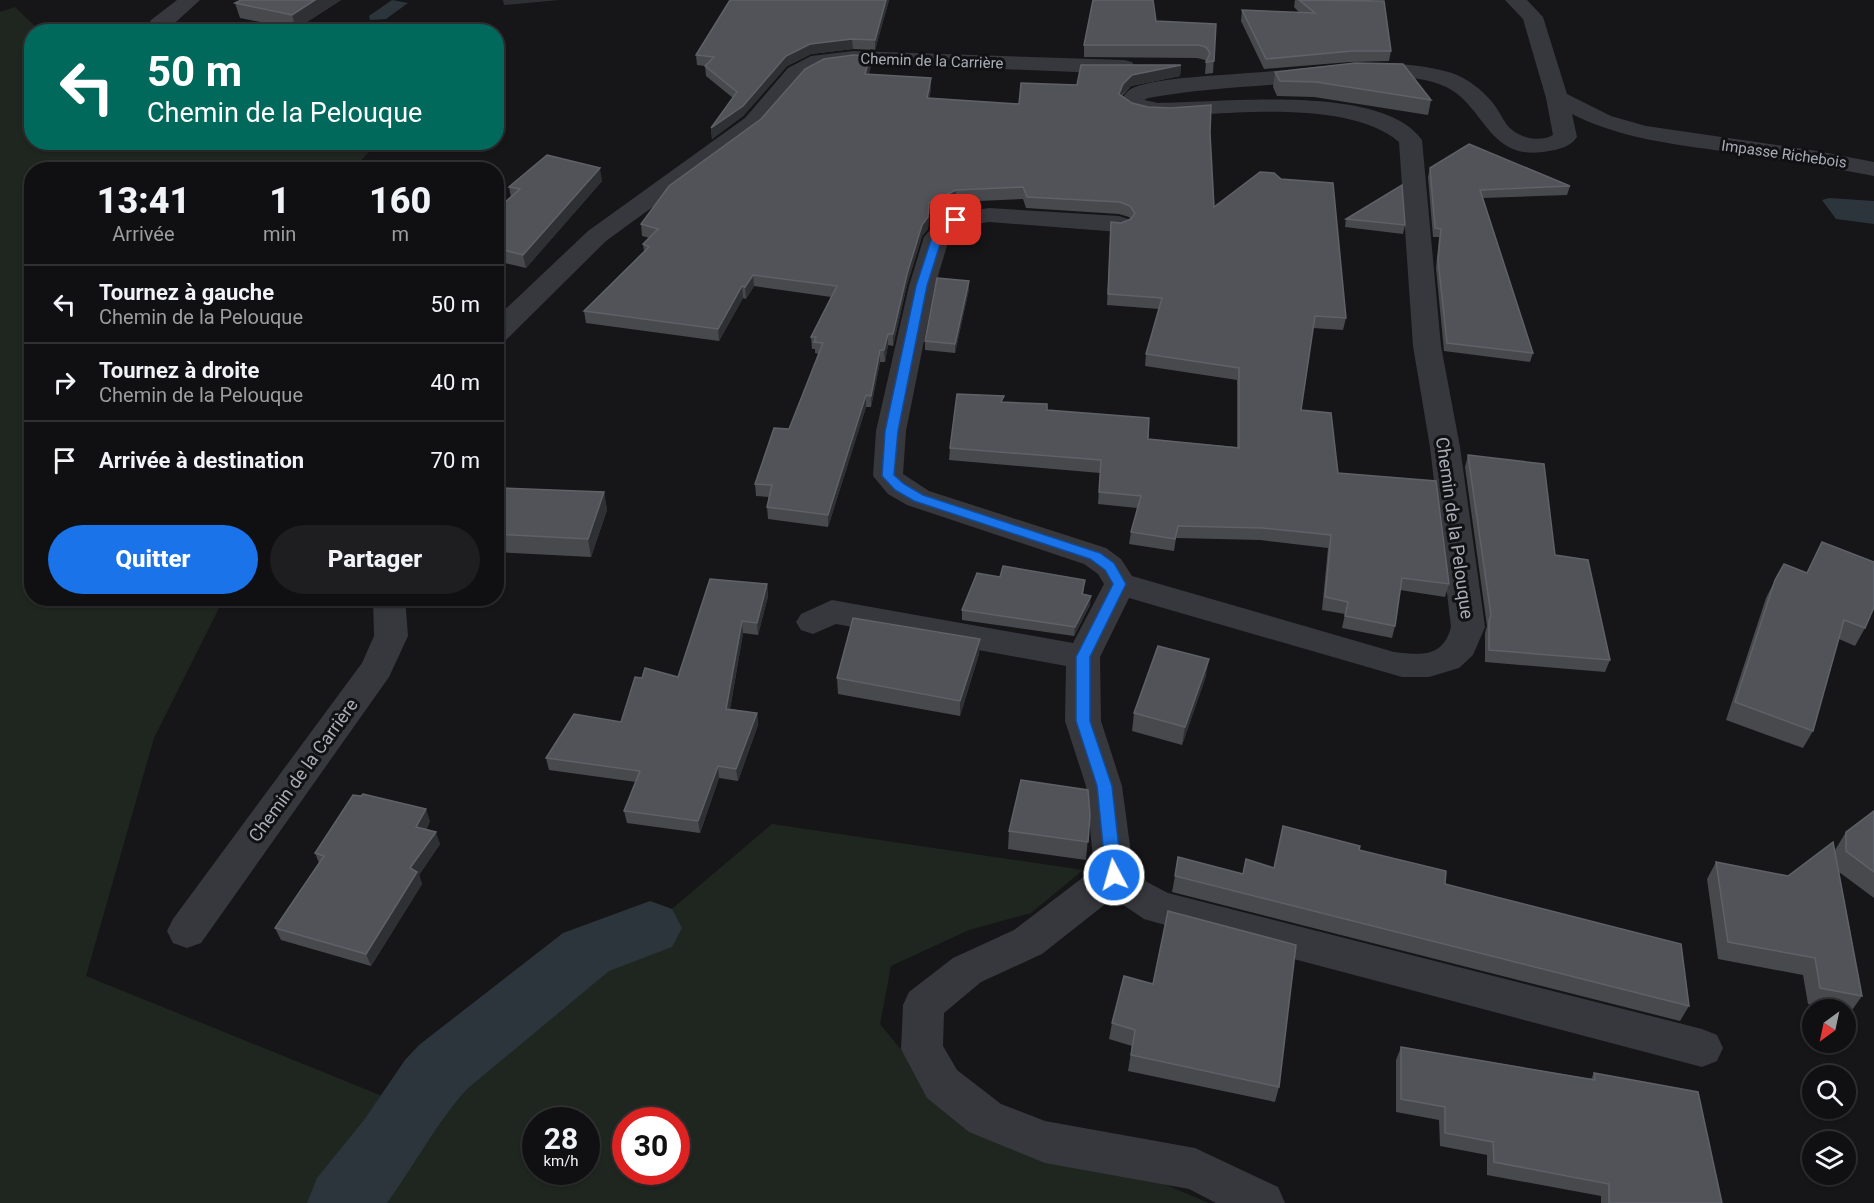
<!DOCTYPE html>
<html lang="fr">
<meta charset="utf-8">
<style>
:root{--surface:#101012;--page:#1e1e20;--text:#f1f3f6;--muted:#9c9d9f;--line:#303032;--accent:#1a73e8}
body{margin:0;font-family:Roboto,sans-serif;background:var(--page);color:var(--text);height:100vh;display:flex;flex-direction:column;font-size:22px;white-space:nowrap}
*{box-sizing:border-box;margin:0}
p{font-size:20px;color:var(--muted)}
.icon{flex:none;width:33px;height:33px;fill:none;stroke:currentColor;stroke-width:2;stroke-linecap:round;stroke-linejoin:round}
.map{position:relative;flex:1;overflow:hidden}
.panel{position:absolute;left:24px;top:162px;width:480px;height:444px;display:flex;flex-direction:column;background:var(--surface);border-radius:24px;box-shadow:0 2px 4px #0004,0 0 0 2px var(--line)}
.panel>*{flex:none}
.top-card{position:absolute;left:24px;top:24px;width:480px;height:126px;border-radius:24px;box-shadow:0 2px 4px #0004,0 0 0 2px var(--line);background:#00695c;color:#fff;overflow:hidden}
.needle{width:39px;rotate:213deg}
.fabs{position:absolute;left:1802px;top:999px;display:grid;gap:12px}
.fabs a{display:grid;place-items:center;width:54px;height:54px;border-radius:50%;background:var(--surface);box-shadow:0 2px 4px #0004,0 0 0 2px var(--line);font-size:30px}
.speed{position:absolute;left:522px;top:1107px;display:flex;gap:12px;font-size:30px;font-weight:700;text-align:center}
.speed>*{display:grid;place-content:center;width:78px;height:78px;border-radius:50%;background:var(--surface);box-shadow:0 2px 4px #0004,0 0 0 2px var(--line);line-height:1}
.speed small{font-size:15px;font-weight:400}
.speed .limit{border:9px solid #d22;background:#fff;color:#111}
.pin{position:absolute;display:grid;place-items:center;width:51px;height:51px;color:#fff;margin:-26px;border-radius:12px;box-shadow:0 3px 9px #0006}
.me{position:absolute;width:66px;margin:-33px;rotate:354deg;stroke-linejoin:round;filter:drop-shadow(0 0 4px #0008)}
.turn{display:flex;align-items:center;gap:21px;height:126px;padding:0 24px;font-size:27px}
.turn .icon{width:78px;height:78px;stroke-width:2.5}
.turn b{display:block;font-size:42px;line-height:51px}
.eta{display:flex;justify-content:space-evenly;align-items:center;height:102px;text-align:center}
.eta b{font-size:36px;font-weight:800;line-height:42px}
.button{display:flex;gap:12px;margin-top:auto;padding:12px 24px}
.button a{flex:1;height:69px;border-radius:36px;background:var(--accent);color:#fff;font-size:24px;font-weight:800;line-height:69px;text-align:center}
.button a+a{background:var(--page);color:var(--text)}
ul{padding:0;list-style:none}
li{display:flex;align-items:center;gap:18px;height:78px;padding:0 24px;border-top:2px solid var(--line)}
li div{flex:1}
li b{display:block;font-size:22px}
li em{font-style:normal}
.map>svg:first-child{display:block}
.green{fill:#1e261f;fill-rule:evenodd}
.water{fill:#2c353c}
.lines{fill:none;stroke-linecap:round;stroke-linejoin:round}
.canal{fill:#2c353c;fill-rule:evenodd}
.street{fill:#37383d;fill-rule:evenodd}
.wall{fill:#47494d}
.shaded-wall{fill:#2f3033}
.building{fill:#525359;stroke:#5f6168;stroke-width:1.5}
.route{fill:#1a73e8;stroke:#114b97;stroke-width:1.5}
.labels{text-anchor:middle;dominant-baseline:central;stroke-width:6;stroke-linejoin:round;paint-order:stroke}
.far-street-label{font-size:15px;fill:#a8adb8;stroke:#111113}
.street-label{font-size:18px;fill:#a8adb8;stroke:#111113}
</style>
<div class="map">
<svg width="1874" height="1203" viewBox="0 0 1874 1203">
<rect width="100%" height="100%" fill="#161618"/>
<!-- green -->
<path class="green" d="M15,7L36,27L47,31L32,32V142L377,143L353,169L32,170V598L206,599L219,608L154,738L86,976L429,1115L772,824L1083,870L1031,913L969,930L891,966L880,1024L931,1086L1209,1203H0V12ZM536,1120H586V1172H536ZM626,1120H676V1172H626Z"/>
<!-- water -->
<g class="water">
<polygon points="392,0 408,3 386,19 370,20 369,16"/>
<polygon points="1829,198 1874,201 1874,224 1836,219 1822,200"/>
</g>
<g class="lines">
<!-- canal -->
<path class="canal" d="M650,901L672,909L682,928L672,947L609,971L467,1089C437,1122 414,1166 387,1203H307L317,1178L364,1120L405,1060L419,1045L563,933Z"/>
<!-- street -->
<g class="street">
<polygon points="177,0 200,0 165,32 144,32 151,20"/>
<path d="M1505,0H1527L1543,17L1567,94L1611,116L1646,126L1817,151L1874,162V176C1825,167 1777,159 1728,152C1674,144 1621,139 1572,114L1577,137C1570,147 1560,149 1549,151C1485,164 1486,100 1439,84C1409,73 1357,74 1325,78C1314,79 1304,83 1293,83C1245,87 1196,89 1148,98L1144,100L1158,103C1221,103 1382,83 1422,140L1441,346L1460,447L1485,627L1473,655L1459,668L1429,677H1402L1129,598L1100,657L1101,721L1122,786L1133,868L1147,882L1168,893L1702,1029L1717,1035L1723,1048L1717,1061L1702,1067L1158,923L1144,919L1113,898L1042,954L981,982L944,1013L943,1046L957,1070L1001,1104L1045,1121L1195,1148L1278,1187L1285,1203H1216L1189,1189L1045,1163L969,1132L927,1098L901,1049L903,1005L909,992L953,958L1014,930L1094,869L1086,786L1065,721L1066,666L836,624L813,634L801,630L796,622L801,614L832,600L1073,643L1104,584L1098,574L1084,564L907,505L888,494L873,476L876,431L909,286L924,237L937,222L947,215L989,208L1119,216L1128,219L1132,224L1128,229L1119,232L989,222L963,226L955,232L949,239L935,286L906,431L903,474L929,491L1106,548L1121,559L1132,576L1394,652C1421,655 1443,658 1451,627L1430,447L1413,346L1399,142C1356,105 1261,111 1207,114C1191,115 1174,118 1157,117C1145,116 1127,114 1120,103C1123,96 1127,90 1135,87C1162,77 1218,76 1248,73C1315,69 1385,53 1452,73C1467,78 1482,90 1492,102C1498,109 1502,118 1507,125C1518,138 1539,143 1553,135L1546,98L1523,19Z"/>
<polygon points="853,51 1124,60 1132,62 1135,67 1132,72 1124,74 853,63 824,67 804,78 761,128 606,241 506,340 496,342 496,318 588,231 745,118 788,68 811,56"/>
<polygon points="373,598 405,598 408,636 389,677 201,943 187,948 173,943 167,931 173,919 362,663 374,636"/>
</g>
</g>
<!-- wall -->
<g class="wall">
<polygon points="341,0 296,29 240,18 235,3"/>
<polygon points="730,0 889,0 875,50 853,49 811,54 787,66 743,116 712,139 711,128 733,98 706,76 705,66 697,65 696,55"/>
<polygon points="1295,0 1369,0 1391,51 1389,61 1350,62 1264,69 1241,21 1242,10 1300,13 1294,7"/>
<polygon points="1156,21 1216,24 1213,73 1205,74 1206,62 1205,60 1197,58 1084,57 1084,45"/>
<polygon points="870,56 871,66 868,75 931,78 931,89 929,99 1019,104 1077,85 1181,65 1180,76 1131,86 1122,96 1132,103 1210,133 1214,207 1346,318 1343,330 1313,328 1301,410 1338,473 1449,584 1445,597 1400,590 1395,626 1392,638 1342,628 1345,614 1322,610 1328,548 1260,540 1176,538 1174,551 1129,544 1131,532 1137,508 1098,504 1100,473 949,460 950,448 1003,402 1047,410 1148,439 1237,447 1237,380 1145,366 1146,354 1159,309 1107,305 1111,222 1121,223 1130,219 1129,217 1119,214 1026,208 1023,199 956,202 929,214 928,229 922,236 907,285 893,346 888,345 885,362 880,362 871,407 866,407 828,527 768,519 767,507 769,497 756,496 755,484 789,429 819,354 815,353 815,349 812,349 811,337 831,297 754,286 746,299 743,298 719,341 586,323 584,311 644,251 643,244 650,238 642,236 641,224"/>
<polygon points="1275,72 1431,100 1428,115 1314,97 1277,96 1273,87"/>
<polygon points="1430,168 1570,186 1567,195 1483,198 1533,353 1530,362 1444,351 1436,268 1439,237 1433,237 1428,177"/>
<polygon points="602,181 526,268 496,261 496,210 511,197 509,187"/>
<polygon points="1346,219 1405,225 1403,234 1345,227"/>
<polygon points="969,289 955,353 925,350 925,341"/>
<polygon points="1468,455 1555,555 1610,660 1605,672 1485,662 1485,633 1487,626 1465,467"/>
<polygon points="604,492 607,510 591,557 496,552 496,498"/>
<polygon points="1000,577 1084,589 1083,594 1090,605 1074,636 962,620 962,610"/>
<polygon points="1775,580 1865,628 1855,646 1839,639 1813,731 1803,748 1726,720 1766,598"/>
<polygon points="767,584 768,596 758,635 743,633 730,709 757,713 758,725 738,781 719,778 700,833 627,823 624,811 636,782 549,770 546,758 621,722 642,678 678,677"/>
<polygon points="980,639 979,654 960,716 838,694 837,678"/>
<polygon points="1206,676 1182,745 1132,731 1134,713"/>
<polygon points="1874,811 1874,898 1839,872 1862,996 1850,1013 1845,1012 1845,1010 1834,1010 1808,1004 1803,975 1718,959 1707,879 1716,862 1788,876 1835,850 1846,832"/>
<polygon points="1090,815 1086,860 1008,849 1009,831"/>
<polygon points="430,821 426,830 440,844 419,875 422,884 371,966 281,940 275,928 319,863 315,853"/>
<polygon points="1283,826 1359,850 1445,884 1689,1006 1680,1021 1172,892 1175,876 1242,874 1274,868"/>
<polygon points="1124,976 1279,1087 1275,1102 1128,1071 1132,1046 1109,1039 1112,1023"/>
<polygon points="1401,1047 1591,1079 1594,1073 1722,1203 1601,1203 1601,1196 1487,1175 1487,1155 1440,1146 1439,1120 1396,1112 1396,1060"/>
</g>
<!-- shaded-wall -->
<g class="shaded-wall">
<polygon points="315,0 341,0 296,29 292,15"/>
<polygon points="503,0 559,0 504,5"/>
<polygon points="886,0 889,0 875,50 875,40"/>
<polygon points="852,39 853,49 811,54 787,66 743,116 712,139 711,128 786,56 810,44"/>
<polygon points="870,56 871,66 866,85 865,74"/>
<polygon points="1181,65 1180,76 1131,86 1122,94 1118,104 1119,94 1123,84 1132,75"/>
<polygon points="931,78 931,89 927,109 927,98"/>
<polygon points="600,168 602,181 526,268 523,255"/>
<polygon points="956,190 956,202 929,214 928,229 922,236 907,285 893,346 893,334 907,274 929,203"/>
<polygon points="753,275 754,286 746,299 745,287"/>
<polygon points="969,281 969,289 955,353 955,344"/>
<polygon points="742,286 743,298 719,341 718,329"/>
<polygon points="888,334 888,345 885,362 884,350"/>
<polygon points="880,350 880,362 871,407 871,396"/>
<polygon points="866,395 866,407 828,527 828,515"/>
<polygon points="604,492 607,510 591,557 588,539"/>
<polygon points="767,584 768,596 758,635 757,623"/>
<polygon points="1091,596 1090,605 1074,636 1075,627"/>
<polygon points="742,621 743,633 728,721 726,709"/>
<polygon points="980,639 979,654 960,716 960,701"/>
<polygon points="1209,659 1206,676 1182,745 1185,727"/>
<polygon points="757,713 758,725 738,781 736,769"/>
<polygon points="718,766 719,778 700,833 698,821"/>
<polygon points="426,809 430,821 420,840 416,827"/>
<polygon points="436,832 440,844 419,875 422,884 371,966 366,954 410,868"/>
</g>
<!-- building -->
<g class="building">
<polygon points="241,0 315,0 292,15 235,3"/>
<polygon points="730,0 886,0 875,40 852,39 810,44 786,56 743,106 711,128 737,92 705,66 714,57 696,55"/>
<polygon points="1093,0 1153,0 1156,21 1216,24 1214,61 1206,62 1210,53 1206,47 1198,45 1084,45"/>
<polygon points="1299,0 1384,1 1391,51 1352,51 1266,59 1242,10 1315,13"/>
<polygon points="853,55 870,56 865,74 931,78 927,98 1019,104 1021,83 1077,85 1081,65 1181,65 1132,75 1123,84 1119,94 1132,103 1148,107 1171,108 1211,105 1210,133 1214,207 1260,172 1274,173 1281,179 1333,183 1346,318 1315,316 1301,410 1331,413 1338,473 1436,481 1449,584 1402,578 1395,626 1345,616 1348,602 1325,597 1331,535 1262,528 1178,526 1175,539 1131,532 1141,496 1099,492 1101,460 950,448 957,394 1004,396 1001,402 1047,404 1047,410 1149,418 1148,439 1239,448 1239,368 1146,354 1162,298 1108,294 1111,222 1121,223 1131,219 1135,213 1130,206 1120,202 1027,197 1023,187 956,190 929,203 928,217 922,225 907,274 893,334 888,334 884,350 880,350 871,396 866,395 828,515 767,507 772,485 755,484 774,428 789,429 823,343 814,342 816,337 811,337 837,286 753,275 745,287 742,286 718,329 584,311 649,247 643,244 658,229 641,224 669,186 761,119 805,69 824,59"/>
<polygon points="1355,63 1403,64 1431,100 1316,82 1280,81 1275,72"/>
<polygon points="1469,144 1570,186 1480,190 1533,353 1447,343 1438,260 1441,229 1435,228 1430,168"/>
<polygon points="547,155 600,168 523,255 496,248 496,210 520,189 509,187"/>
<polygon points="1402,185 1405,225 1346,219"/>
<polygon points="937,278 969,281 955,344 925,341"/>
<polygon points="1468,455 1544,464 1555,555 1588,560 1610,660 1489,650 1489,621 1491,615"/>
<polygon points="501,488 604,492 588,539 496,534 496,498"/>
<polygon points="1822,542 1874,562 1874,607 1865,628 1844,620 1813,731 1735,702 1775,580 1784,564 1807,573"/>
<polygon points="1003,566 1085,580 1082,594 1091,596 1075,627 962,610 977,573 1000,577"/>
<polygon points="710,579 767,584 757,623 742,621 726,709 757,713 736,769 718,766 698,821 624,811 640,771 546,758 574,714 621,722 635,677 642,678 645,668 678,677"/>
<polygon points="853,618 980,639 960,701 837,678"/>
<polygon points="1158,646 1209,659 1185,727 1134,713"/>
<polygon points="1021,780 1088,790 1090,815 1088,842 1009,831"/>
<polygon points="363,794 426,809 416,827 436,832 410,868 417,872 366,954 275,928 324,856 315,853 353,795 361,796"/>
<polygon points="1874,811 1874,872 1846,851 1846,832"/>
<polygon points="1283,826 1360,846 1359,850 1446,871 1445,884 1681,944 1689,1006 1175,876 1178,857 1243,874 1246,859 1274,868"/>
<polygon points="1833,842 1862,996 1820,988 1815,958 1728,942 1716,862 1788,876"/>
<polygon points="1168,911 1296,945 1279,1087 1131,1055 1135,1030 1112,1023 1124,976 1153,984"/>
<polygon points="1401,1047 1595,1080 1594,1073 1698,1092 1722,1203 1609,1203 1609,1184 1494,1162 1493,1142 1445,1133 1445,1107 1401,1099"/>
</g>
<!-- route -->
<polygon class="route" points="956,217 961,220 942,238 927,286 898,431 894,475 904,484 923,495 1100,553 1114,563 1126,584 1090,657 1090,721 1112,786 1122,875 1120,880 1114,881 1108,880 1106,875 1097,786 1076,721 1076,657 1113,584 1105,570 1090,559 914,501 895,490 882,476 885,431 916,286 932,237"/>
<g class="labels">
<!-- far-street labels -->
<g class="far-street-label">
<text transform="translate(932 61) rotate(2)">Chemin de la Carrière</text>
<text transform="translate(1784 154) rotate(8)">Impasse Richebois</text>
</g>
<!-- street labels -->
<g class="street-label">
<text transform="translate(1455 528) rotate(82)">Chemin de la Pelouque</text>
<text transform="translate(303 770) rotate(-54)">Chemin de la Carrière</text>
</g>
</g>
</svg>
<div class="fabs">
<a><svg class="needle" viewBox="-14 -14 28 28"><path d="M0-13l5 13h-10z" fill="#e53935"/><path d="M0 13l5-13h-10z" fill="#9c9d9f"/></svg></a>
<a><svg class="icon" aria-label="search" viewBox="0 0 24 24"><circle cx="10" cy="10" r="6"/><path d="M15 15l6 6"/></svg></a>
<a><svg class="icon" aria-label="layers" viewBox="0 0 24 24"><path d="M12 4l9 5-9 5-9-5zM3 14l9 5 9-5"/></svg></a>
</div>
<div class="speed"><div>28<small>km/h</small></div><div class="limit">30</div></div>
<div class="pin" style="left:956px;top:220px;background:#d93025"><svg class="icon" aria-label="arrive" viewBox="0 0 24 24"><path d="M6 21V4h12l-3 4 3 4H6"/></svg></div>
<svg class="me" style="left:1114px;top:875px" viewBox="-20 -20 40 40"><circle r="17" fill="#1a73e8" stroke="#fff" stroke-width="3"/><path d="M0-11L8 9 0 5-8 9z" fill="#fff"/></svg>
<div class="top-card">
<div class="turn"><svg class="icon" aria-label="left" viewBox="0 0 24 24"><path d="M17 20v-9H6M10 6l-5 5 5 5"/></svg><div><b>50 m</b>Chemin de la Pelouque</div></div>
</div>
<section class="panel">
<div class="eta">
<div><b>13:41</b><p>Arrivée</p></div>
<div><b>1</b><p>min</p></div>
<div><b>160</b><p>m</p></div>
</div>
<ul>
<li><svg class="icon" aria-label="left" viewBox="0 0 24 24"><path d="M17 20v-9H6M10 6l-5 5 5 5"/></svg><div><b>Tournez à gauche</b><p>Chemin de la Pelouque</p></div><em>50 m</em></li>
<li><svg class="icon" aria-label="right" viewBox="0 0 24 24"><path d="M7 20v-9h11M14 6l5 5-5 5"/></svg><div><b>Tournez à droite</b><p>Chemin de la Pelouque</p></div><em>40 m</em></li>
<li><svg class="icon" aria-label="arrive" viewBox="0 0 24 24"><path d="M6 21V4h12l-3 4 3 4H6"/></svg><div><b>Arrivée à destination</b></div><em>70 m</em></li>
</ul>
<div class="button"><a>Quitter</a><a>Partager</a></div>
</section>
</div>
